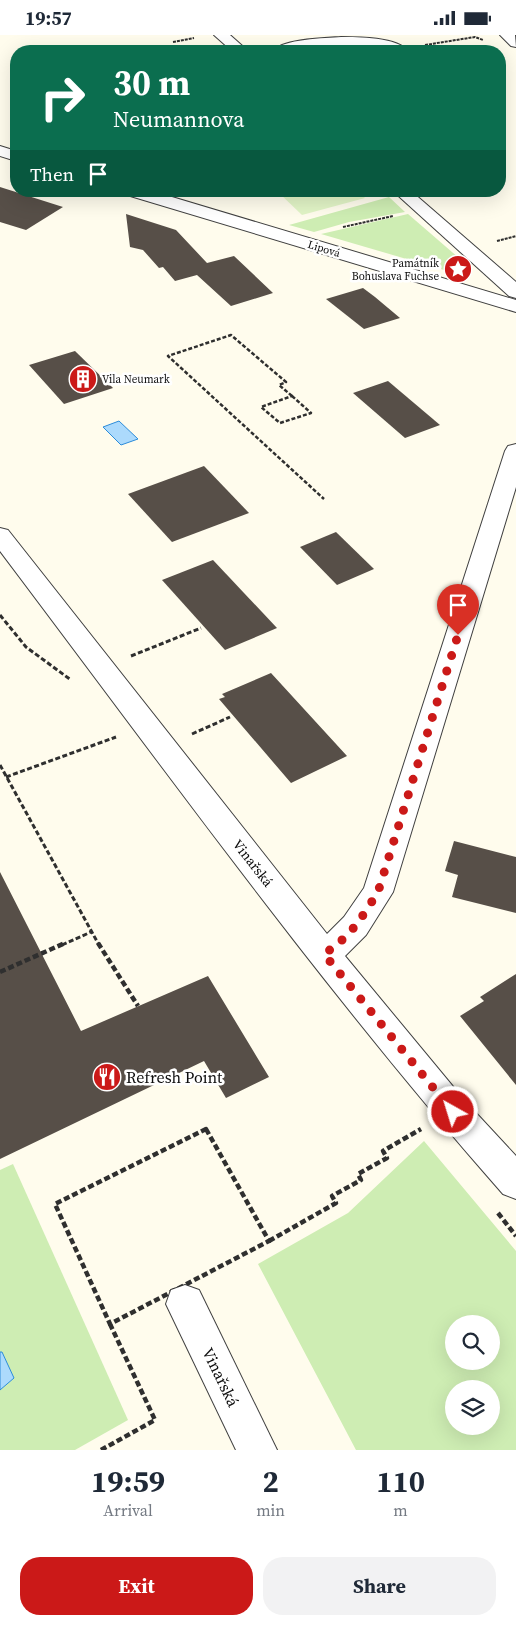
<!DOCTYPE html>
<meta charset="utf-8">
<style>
:root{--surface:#fff;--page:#f2f2f3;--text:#1f2937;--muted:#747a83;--accent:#cb1918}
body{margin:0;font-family:"Source Serif 4",serif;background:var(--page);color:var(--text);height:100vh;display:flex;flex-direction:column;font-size:19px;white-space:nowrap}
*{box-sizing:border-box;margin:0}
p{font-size:16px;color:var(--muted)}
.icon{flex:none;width:28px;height:28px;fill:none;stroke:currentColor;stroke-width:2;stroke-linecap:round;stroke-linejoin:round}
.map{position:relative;height:1415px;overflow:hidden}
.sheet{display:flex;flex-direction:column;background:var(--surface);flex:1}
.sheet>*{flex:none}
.banner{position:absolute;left:10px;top:10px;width:496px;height:152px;border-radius:20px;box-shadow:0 5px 20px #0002;background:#0b6e4f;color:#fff;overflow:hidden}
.tools{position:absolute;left:445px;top:1280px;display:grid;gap:10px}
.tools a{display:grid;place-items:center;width:55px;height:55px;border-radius:50%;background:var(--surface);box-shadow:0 5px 20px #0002;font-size:25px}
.pin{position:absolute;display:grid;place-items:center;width:42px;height:42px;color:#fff;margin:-51px -21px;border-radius:50% 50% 50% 0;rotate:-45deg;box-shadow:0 0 5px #0007}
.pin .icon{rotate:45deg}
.me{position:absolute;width:55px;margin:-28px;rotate:321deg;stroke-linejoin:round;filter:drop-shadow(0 0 4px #0008)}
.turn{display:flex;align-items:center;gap:18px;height:105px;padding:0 20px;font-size:22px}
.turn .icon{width:65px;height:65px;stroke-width:2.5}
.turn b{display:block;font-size:35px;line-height:42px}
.then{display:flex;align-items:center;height:48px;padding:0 20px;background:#0003;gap:10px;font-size:19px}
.eta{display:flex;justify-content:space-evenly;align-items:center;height:85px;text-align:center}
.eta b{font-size:30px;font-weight:700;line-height:35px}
.button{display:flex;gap:10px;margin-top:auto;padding:10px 20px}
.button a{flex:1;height:58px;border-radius:20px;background:var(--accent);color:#fff;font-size:20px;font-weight:700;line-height:58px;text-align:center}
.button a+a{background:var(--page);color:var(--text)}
.status{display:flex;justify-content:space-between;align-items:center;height:35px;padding:0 25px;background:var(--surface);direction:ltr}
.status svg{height:14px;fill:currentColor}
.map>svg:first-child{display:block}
.green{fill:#ceedb3;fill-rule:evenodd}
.pitch{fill:#e1f4c6}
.water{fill:#acdafc;stroke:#2c8cda}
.building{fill:#574f48}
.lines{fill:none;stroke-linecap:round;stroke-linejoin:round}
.minor-casing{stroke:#404040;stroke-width:2}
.path-far3{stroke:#2f2f2f;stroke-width:2;stroke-dasharray:3 1;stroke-linecap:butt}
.path-far2{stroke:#2f2f2f;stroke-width:2.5;stroke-dasharray:4 2;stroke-linecap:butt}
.path-far1{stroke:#2f2f2f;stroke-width:3;stroke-dasharray:5 2.5;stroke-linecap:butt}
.path{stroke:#2f2f2f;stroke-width:4.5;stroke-dasharray:6 3;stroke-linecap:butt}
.minor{fill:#fff;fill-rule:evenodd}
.route{stroke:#cb1918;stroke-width:9;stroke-dasharray:0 16.2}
.labels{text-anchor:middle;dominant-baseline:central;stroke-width:5;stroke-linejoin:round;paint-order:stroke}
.far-street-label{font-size:11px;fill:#0d0d0d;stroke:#fff}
.far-poi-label{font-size:11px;fill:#0d0d0d;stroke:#fff;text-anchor:end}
.street-label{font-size:14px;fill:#0d0d0d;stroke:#fff}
.near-poi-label{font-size:16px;fill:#0d0d0d;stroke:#fff;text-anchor:start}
.near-street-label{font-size:16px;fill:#0d0d0d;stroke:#fff}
</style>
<div class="status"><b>19:57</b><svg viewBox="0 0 49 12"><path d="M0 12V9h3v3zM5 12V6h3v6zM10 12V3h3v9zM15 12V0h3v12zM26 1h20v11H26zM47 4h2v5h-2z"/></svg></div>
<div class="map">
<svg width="516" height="1415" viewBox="0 0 516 1415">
<rect width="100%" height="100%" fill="#fffced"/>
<!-- green -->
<g class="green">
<polygon points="389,162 405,177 349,187 314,197 289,190"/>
<polygon points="408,179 467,230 467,233 462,236 451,237 321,199"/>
<path d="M424,1106L516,1216V1415H356L258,1229L348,1178ZM454,1289H491V1326H454ZM454,1354H491V1391H454Z"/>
<polygon points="13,1129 128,1385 75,1415 0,1415 0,1135"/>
</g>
<!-- pitch -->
<polygon class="pitch" points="277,156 358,156 365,163 302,180"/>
<!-- water -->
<g class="water">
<polygon points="119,386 138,404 121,410 103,392"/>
<polygon points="0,1317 2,1317 14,1343 0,1355"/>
</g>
<!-- building -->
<g class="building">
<polygon points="0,152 63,172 26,195 0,187"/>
<polygon points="126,179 176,195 207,228 234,221 273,258 231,271 197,240 175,246 163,232 159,233 143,215 130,212"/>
<polygon points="363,253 375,262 400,283 364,294 326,264"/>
<polygon points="75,316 113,353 64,369 29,330"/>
<polygon points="388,346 440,390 405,403 353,358"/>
<polygon points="204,431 249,478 172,507 128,459"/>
<polygon points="336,497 374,534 337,550 300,512"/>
<polygon points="213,525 277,593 225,615 162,545"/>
<polygon points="271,638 347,721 291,748 219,664 225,662 222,659"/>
<polygon points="454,806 516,822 516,878 452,862 458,840 445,836"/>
<polygon points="0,837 81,996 208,941 269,1042 226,1063 204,1026 0,1124"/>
<polygon points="516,939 516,1050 460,981 484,966 480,962"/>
</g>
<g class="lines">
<defs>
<g id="minor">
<polygon points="214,0 230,0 248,16 232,16"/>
<polygon points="500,0 515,0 516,12 511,11"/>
<path d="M341,2C358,2 397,2 408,16C386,17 365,10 343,10C319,10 296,18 273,16C282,4 326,3 341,2Z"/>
<polygon points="0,111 16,116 16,126 0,121"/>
<polygon points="125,156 152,156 516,265 516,277 127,160"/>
<polygon points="393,156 411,156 516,247 516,263 509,261"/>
<path d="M516,409V452L393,857L366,900L345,921L465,1066L516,1121V1164L503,1159C323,955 164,733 0,516V493L8,495L327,899L344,882L364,853L505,416L508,411Z"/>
<polygon points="185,1250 199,1255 277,1415 236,1415 166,1269 171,1255"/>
</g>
</defs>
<!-- minor casing -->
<use href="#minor" class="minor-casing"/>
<!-- path-far3 -->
<g class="path-far3">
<polyline points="173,7 194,3"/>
<polyline points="425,10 475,2 483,5"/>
<polyline points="343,192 393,181"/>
<polyline points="497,206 516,201"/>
</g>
<!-- path-far2 -->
<g class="path-far2">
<polygon points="292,361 311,378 280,388 261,372"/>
<polyline points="292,361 279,350 286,347 231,300 168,321 324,464"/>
</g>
<!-- path-far1 -->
<g class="path-far1">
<polyline points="0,580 26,612 71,645"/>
<polyline points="131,621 201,593"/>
<polyline points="192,699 230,682"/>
<polyline points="0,730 99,910"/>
<polyline points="6,742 116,702"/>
<polyline points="62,910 91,897"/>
</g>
<!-- path -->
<g class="path">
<polyline points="98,908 138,971"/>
<polyline points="0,937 65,908"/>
<polygon points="206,1094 269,1206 110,1289 55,1169"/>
<polyline points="498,1178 516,1201"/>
<polyline points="269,1206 336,1168 332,1161 361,1145 358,1139 387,1123 383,1116 421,1094"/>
<polyline points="101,1415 155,1385 110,1289"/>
</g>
<!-- minor -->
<use href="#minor" class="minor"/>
</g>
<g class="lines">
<!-- route -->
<path class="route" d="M453,1077L324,919C352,900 360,885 378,857L458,600"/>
</g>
<!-- icons -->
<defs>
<symbol id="sight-disc" viewBox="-11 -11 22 22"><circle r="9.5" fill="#cb1918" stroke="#fff"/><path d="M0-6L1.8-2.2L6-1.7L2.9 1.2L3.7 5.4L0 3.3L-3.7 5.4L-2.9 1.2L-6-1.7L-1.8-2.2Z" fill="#fff"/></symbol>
<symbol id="building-disc" viewBox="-11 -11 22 22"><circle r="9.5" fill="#cb1918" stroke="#fff"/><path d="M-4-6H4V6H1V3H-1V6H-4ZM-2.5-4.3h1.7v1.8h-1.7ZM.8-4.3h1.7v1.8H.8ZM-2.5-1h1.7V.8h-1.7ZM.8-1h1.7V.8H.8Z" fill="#fff"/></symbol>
<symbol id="restaurant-disc" viewBox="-11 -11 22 22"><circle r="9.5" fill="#cb1918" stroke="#fff"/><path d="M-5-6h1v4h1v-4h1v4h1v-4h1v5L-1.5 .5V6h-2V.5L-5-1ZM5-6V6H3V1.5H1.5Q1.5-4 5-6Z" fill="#fff"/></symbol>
</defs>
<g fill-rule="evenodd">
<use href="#sight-disc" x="442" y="218" width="32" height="32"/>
<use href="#building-disc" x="67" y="328" width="32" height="32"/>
<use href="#restaurant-disc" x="91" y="1026" width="32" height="32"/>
</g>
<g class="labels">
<!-- far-street labels -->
<g class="far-street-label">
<text transform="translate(324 214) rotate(17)">Lipová</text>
</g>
<!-- far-poi labels -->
<g class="far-poi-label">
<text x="439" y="228">Památník<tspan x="439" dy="13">Bohuslava Fuchse</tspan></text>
<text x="102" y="344" text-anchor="start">Vila Neumark</text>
</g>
<!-- street labels -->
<g class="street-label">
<text transform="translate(253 828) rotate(52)">Vinařská</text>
</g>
<!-- near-poi labels -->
<g class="near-poi-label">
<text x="126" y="1042">Refresh Point</text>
</g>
<!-- near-street labels -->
<g class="near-street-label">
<text transform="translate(221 1342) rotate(64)">Vinařská</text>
</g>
</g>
</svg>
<div class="tools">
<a><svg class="icon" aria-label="search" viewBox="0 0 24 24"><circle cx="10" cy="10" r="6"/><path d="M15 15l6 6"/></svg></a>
<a><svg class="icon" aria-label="layers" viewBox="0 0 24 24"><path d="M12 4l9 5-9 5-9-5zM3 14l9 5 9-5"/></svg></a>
</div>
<div class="pin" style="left:458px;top:600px;background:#d93025"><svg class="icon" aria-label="arrive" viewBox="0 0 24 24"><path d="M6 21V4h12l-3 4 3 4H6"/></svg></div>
<svg class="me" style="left:453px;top:1077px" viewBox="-20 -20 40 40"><circle r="17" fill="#cb1918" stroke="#fff" stroke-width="3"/><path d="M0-11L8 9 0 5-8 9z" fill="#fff"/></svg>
<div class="banner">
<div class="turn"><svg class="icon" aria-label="right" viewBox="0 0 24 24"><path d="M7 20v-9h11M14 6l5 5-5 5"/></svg><div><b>30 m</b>Neumannova</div></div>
<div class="then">Then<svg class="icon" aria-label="arrive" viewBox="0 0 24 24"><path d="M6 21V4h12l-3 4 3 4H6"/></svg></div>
</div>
</div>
<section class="sheet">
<div class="eta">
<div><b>19:59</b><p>Arrival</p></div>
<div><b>2</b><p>min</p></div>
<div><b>110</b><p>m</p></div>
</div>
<div class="button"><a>Exit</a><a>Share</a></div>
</section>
